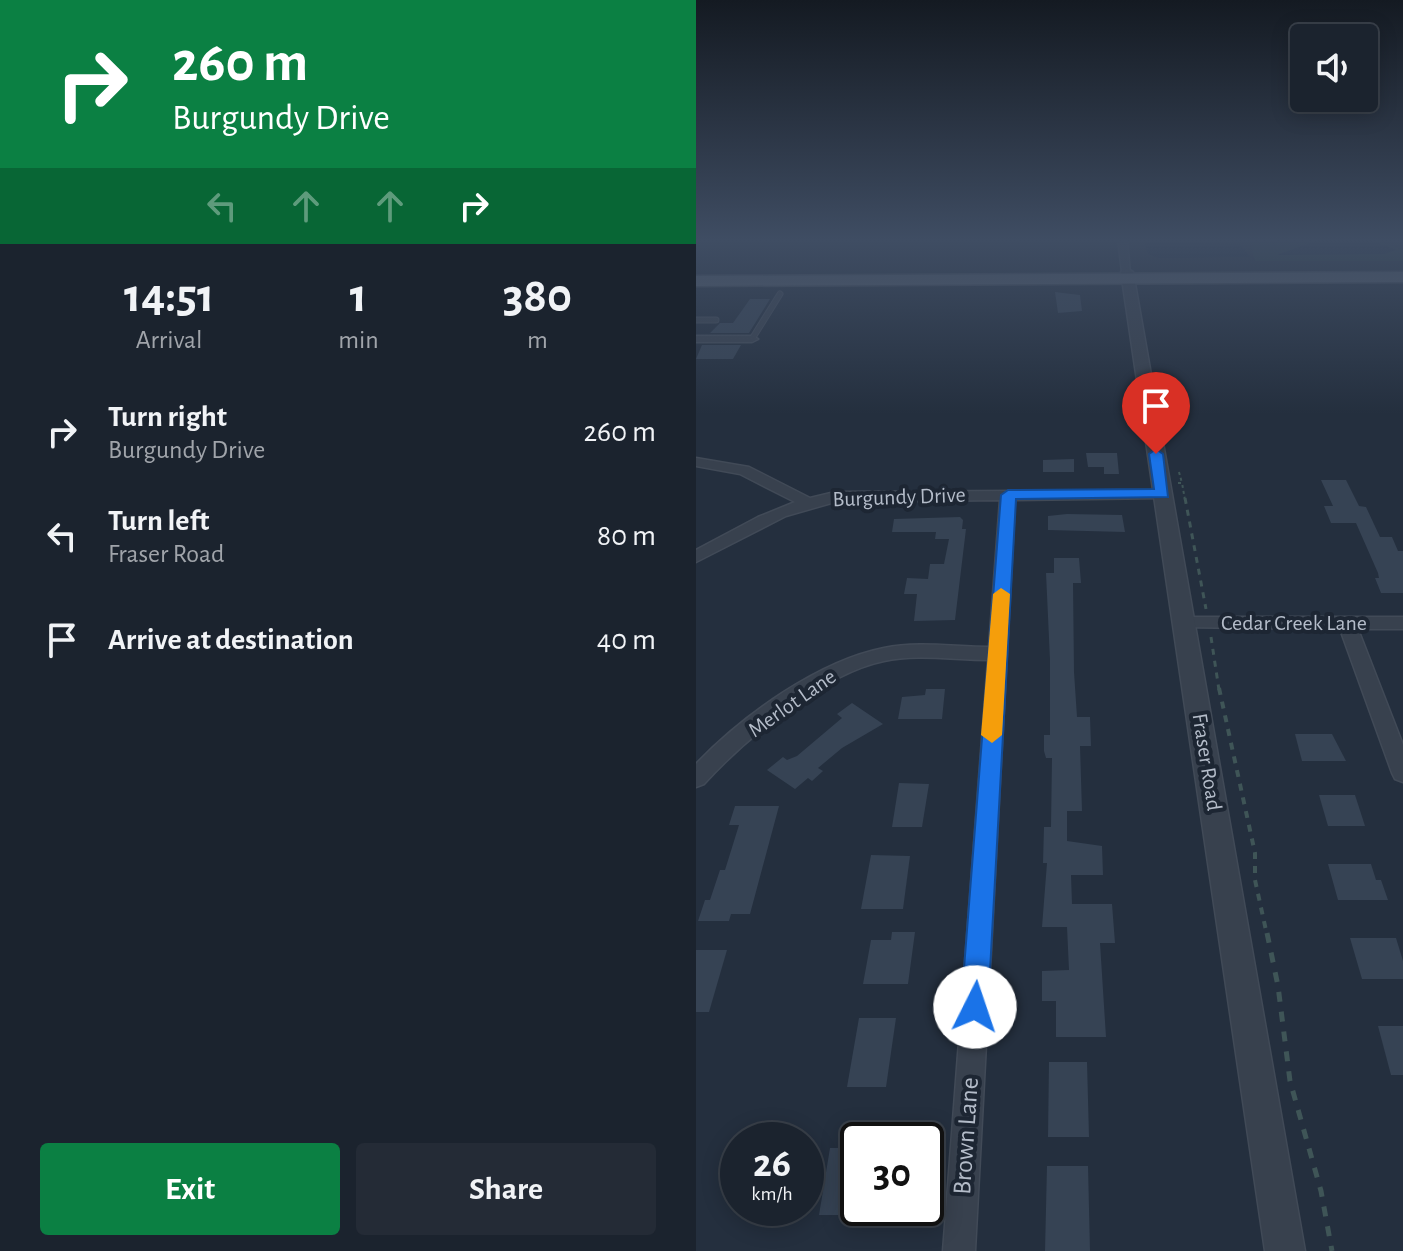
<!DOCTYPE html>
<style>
:root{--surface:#1b232e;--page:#242b36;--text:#f1f3f6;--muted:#a0a4aa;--line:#39404a;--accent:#0b8043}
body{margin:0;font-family:"Alegreya Sans",sans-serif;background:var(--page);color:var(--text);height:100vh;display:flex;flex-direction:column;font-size:30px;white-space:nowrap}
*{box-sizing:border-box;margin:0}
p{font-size:26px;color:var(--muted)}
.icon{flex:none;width:44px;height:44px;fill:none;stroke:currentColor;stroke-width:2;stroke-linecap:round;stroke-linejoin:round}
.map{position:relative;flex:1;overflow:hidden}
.sheet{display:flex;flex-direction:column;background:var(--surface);width:696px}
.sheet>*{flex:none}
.banner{background:#0b8043;color:#fff;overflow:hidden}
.controls{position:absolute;left:594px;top:24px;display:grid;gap:16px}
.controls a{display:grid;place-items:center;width:88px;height:88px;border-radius:8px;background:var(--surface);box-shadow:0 4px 20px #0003,0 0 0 2px var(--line);font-size:40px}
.speed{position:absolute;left:24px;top:1122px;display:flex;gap:16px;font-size:40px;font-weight:700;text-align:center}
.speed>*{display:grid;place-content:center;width:104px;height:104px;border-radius:50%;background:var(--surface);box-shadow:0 4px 20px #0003,0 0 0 2px var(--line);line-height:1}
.speed small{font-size:20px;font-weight:400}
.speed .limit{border:4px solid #111;border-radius:12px;background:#fff;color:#111}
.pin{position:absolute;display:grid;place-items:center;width:68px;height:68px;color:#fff;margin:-82px -34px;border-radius:50% 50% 50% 0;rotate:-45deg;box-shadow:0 0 8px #0007}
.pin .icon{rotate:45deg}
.me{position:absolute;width:88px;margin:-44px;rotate:4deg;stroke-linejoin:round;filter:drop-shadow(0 0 6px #0008)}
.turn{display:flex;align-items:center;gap:28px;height:168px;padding:0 40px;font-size:36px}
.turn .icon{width:104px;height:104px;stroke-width:2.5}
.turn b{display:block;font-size:56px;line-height:68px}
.lanes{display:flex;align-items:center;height:76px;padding:0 40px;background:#0003;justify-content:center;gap:40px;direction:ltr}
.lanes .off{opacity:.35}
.eta{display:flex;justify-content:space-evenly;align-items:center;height:136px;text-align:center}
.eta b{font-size:48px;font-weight:600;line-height:56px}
.button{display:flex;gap:16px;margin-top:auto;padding:16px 40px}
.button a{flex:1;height:92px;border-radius:8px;background:var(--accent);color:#fff;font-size:32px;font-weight:600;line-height:92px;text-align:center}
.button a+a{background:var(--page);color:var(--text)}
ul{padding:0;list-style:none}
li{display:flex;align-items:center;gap:24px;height:104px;padding:0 40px}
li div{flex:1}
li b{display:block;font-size:30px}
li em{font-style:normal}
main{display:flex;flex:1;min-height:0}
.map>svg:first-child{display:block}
.green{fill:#263c3f}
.water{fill:#17263c}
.building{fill:#364354}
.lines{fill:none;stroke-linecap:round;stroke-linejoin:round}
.service-casing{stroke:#414a57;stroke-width:7}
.minor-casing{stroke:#414a57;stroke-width:3}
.tertiary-casing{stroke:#414a57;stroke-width:3}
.primary-casing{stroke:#414a57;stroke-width:3}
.path-far3{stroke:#3f5557;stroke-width:2;stroke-dasharray:3 3;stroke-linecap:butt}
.path-far2{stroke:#3f5557;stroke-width:3;stroke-dasharray:6 6;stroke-linecap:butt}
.path-far1{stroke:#3f5557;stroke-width:4;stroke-dasharray:7 7;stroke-linecap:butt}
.path{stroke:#3f5557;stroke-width:5;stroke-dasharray:10 10;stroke-linecap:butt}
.service{stroke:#38414e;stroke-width:5}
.minor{fill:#38414e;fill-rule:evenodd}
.tertiary{fill:#38414e;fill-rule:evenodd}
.primary{fill:#56606e;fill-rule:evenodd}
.route{fill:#1a73e8;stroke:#114b97;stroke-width:2}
.slow{fill:#f59e0b}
.labels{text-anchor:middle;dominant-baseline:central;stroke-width:8;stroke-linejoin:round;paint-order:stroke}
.street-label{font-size:22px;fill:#b4bcc9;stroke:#1d2633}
.near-street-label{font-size:26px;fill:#b4bcc9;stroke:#1d2633}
</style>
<main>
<section class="sheet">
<div class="banner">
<div class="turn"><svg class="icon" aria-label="right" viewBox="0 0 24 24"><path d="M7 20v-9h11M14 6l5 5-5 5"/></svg><div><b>260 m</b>Burgundy Drive</div></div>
<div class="lanes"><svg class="icon off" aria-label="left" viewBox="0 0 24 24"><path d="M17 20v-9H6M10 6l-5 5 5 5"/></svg><svg class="icon off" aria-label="ahead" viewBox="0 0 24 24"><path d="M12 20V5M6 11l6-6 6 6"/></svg><svg class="icon off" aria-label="ahead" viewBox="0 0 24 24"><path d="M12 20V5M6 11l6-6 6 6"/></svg><svg class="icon" aria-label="right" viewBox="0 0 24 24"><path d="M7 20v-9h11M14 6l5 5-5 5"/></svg></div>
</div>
<div class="eta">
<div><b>14:51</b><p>Arrival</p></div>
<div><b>1</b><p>min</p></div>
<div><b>380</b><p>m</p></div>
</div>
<ul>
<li><svg class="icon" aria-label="right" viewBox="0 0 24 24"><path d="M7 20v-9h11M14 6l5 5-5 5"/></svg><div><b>Turn right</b><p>Burgundy Drive</p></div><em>260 m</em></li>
<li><svg class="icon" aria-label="left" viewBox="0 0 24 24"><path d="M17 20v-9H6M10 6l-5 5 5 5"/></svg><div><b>Turn left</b><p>Fraser Road</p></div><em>80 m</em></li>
<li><svg class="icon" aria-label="arrive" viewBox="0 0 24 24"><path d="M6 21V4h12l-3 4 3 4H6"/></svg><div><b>Arrive at destination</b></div><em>40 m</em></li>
</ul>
<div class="button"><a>Exit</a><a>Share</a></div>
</section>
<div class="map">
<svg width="707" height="1251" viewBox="0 0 707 1251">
<rect width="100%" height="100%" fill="#242f3e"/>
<!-- green -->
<polygon class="green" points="553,239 679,239 707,250 707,261 559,261"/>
<!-- water -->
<g class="water">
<polygon points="625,239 672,239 700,250 688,254 581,255"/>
<polygon points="452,243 544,244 554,257 463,258 452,254 449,245"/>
</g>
<!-- building -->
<g class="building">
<polygon points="359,292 384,295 386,311 362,313"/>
<polygon points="54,299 74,299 53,333 14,333 24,323 37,323"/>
<polygon points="6,345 45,345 37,359 0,359"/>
<polygon points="390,453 421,453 423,474 408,474 408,467 392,467"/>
<polygon points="378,459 378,472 347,472 347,460"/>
<polygon points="625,480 650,480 663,506 670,507 684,537 696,537 702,551 707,551 707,593 685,593 679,578 683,578 682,573 660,523 635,523 628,506 637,506"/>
<polygon points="371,514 426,515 429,532 352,530 352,516"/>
<polygon points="264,517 267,520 266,529 270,529 259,620 218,621 221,594 208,594 211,578 232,579 234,564 248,564 253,539 239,539 240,532 196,532 198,519"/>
<polygon points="358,558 383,558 385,583 377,583 378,672 381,717 394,717 395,746 384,746 386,811 371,811 371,841 406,846 407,875 375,875 376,904 416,904 419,943 404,943 410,1037 360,1037 360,1001 346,1001 346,971 373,970 371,927 346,927 351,863 347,863 348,827 355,827 356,758 350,758 348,751 348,735 354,735 354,660 350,573 358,573"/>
<polygon points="230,689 249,689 246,719 202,719 206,697 229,695"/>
<polygon points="156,703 187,724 146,748 122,768 127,771 116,781 112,778 99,789 71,770 87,757 91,760 101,756 146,718 141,714"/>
<polygon points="599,734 636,734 650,761 606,761"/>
<polygon points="203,783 233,784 226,827 196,827"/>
<polygon points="623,795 659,795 669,826 632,826"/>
<polygon points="39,806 83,806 54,914 35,914 33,921 2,921 9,900 14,900 24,870 29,870 43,825 33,825"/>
<polygon points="175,855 214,856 207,909 165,909"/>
<polygon points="632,864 675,864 680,880 685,880 692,900 642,900"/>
<polygon points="196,932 219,932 212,984 167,984 175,940 195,940"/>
<polygon points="654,938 700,938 707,961 707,979 666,979"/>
<polygon points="0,950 31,950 13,1012 0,1012"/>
<polygon points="163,1018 200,1018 190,1087 151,1087"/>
<polygon points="682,1026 707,1026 707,1075 695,1075"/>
<polygon points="353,1062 391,1062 393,1137 352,1137"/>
<polygon points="150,1130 162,1130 162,1215 123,1215 134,1148 148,1148"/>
<polygon points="351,1166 392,1166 394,1251 349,1251"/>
</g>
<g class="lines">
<defs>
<g id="service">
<polyline points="0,320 20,320"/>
<polyline points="56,339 84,294"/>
</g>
<g id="minor">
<polygon points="422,239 431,239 434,274 426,272"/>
<polygon points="0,336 56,336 62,339 56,342 0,342"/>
<path d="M0,458L53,467L114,498L139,492L467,490L474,494L467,498L319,500L279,1251H247L292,660C258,660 221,654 188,661C128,673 48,740 8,784L0,787V764C46,716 122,661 188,648C222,641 259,647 293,647L304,500L139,502L90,516L0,562V550L62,517L99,502L44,474L0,466Z"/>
<polygon points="488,617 707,617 707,629 662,629 707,745 707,782 699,779 696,773 644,629 482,627 479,623"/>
</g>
<polygon id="tertiary" points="431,268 437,272 609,1251 569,1251 425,272"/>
<polygon id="primary" points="707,272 707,282 0,286 0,276"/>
</defs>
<!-- service casing -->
<use href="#service" class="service-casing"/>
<!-- minor casing -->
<use href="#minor" class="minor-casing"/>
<!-- tertiary casing -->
<use href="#tertiary" class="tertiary-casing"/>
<!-- primary casing -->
<use href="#primary" class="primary-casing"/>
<!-- path-far3 -->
<g class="path-far3">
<polyline points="483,472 486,483"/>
<polyline points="482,483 486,483 489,500"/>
</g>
<!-- path-far2 -->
<g class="path-far2">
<polyline points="489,498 510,609"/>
<polyline points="515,637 523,690"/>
</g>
<!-- path-far1 -->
<polyline class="path-far1" points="523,688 559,853 559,880 571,935"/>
<!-- path -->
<polyline class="path" points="571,933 582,986 594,1081 625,1191 636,1251"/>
<!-- service -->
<use href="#service" class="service"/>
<!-- minor -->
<use href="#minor" class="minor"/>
<!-- tertiary -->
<use href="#tertiary" class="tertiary"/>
<!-- primary -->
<use href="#primary" class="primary"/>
</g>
<!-- sky -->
<linearGradient id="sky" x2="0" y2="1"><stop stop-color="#141a22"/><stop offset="0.58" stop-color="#3f4d63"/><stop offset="1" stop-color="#3f4d63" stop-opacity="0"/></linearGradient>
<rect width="707" height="414" fill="url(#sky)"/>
<!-- route -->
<polygon class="route" points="460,449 467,454 472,497 320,499 292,1007 288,1016 279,1020 269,1016 265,1007 305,495 312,490 458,489 453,454"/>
<!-- slow -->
<polygon class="slow" points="305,588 314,594 306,735 296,743 285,735 297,594"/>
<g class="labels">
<!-- street labels -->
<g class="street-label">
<text transform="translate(203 497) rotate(-2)">Burgundy Drive</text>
<text x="598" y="623">Cedar Creek Lane</text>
<text transform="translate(96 703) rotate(-35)">Merlot Lane</text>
<text transform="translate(511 762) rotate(81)">Fraser Road</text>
</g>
<!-- near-street labels -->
<g class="near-street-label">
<text transform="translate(270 1136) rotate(-86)">Brown Lane</text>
</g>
</g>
</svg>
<div class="controls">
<a><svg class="icon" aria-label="sound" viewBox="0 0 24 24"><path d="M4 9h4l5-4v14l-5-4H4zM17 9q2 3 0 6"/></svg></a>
</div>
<div class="speed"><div>26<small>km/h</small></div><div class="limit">30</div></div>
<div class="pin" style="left:460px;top:454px;background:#d93025"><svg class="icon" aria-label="arrive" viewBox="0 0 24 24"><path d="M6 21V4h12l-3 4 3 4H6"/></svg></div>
<svg class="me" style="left:279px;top:1007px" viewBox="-20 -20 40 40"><circle r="19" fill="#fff"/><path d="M0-13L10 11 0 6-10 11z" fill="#1a73e8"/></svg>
</div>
</main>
